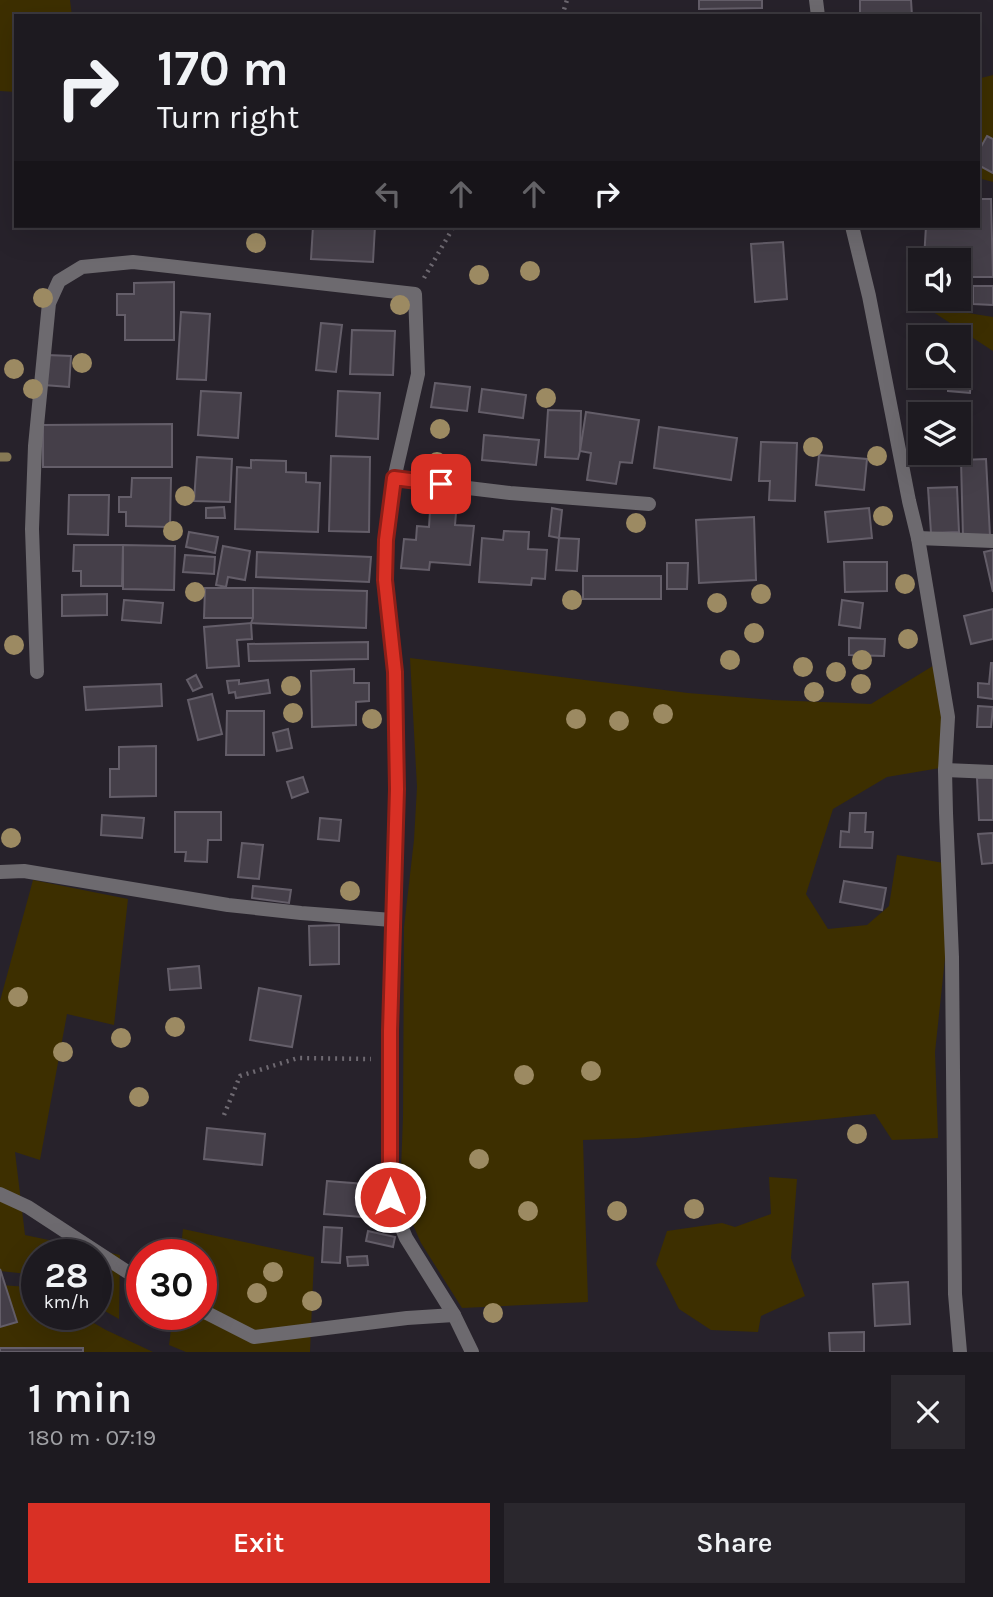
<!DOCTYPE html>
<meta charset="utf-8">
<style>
:root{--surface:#1d1a20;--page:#2a272d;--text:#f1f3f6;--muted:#a0a1a5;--line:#3b383e;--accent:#d93025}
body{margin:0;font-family:Karla,sans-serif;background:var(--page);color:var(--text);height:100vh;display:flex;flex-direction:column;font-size:26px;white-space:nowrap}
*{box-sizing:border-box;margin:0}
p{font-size:23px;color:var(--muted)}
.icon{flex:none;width:38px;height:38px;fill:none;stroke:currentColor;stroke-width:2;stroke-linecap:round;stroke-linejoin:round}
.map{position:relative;height:1352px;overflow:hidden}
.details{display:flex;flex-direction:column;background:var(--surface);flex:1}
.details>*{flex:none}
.top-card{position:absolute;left:14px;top:14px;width:966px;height:214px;border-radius:0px;box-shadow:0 7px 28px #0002,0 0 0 2px var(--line);background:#1d1a20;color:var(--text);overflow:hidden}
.controls{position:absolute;left:908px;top:248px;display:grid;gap:14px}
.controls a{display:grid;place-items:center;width:63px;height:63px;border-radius:0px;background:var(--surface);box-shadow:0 7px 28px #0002,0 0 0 2px var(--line);font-size:35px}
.speed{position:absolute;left:21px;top:1239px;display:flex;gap:14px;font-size:35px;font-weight:700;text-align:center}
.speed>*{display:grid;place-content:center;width:91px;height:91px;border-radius:50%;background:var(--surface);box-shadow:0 7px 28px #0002,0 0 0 2px var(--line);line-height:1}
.speed small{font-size:18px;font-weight:400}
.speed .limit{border:10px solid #d22;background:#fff;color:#111}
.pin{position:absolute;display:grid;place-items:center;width:60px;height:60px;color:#fff;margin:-30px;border-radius:14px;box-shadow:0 4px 10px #0006}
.me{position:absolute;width:77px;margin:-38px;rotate:0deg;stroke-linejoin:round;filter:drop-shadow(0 0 5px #0008)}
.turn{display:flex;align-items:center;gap:24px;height:147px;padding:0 28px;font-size:32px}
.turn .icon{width:91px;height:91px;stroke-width:2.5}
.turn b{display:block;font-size:49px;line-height:60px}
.lanes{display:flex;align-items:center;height:66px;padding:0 28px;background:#0003;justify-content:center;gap:35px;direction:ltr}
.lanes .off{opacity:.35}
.round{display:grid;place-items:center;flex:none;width:74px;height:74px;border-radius:0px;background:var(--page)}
.headline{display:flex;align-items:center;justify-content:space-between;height:119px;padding:0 28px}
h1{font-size:42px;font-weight:600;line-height:52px}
.action{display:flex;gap:14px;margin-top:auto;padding:14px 28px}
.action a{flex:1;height:80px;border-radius:0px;background:var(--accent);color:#fff;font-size:28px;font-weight:600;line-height:80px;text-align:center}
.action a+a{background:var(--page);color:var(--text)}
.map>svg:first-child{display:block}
.green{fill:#3d2f00}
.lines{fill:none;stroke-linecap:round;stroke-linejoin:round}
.stream{stroke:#867955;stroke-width:9}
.building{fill:#453f49;stroke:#645e69;stroke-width:2}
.path{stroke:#6e6971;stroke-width:4.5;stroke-dasharray:2 5;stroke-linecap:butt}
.minor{stroke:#6d6a6f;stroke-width:14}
.tertiary{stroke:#6d6a6f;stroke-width:14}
.tree{fill:#9c8a62}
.route-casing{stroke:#8d1f18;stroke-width:18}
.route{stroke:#d93025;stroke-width:12}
</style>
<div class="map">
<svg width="993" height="1352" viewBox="0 0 993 1352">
<rect width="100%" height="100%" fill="#27222b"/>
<!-- green -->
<g class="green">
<polygon points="0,0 70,0 72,16 16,16 16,92 0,91"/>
<polygon points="993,75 993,182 978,178 978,82 981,78"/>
<polygon points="924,306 993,317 993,351"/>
<polygon points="410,658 688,693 773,700 871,704 936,664 944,733 940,768 887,777 833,809 806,894 828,929 867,925 889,906 897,855 944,863 946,949 935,1052 938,1138 892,1140 875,1114 637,1138 583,1140 588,1302 462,1308 421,1243 400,1195 403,1117 404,927 414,840 417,787"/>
<polygon points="33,880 128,899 114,1025 67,1014 40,1160 15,1152 25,1235 120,1255 119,1319 96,1306 96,1255 37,1255 37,1275 0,1271 0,1001"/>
<polygon points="769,1177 797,1179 791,1258 805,1296 761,1316 758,1332 711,1330 679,1309 656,1264 667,1231 722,1223 735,1227 771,1214"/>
<polygon points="183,1229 314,1257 310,1352 186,1352 169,1345 173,1314 201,1314 201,1255 180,1255"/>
<polygon points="0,1285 29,1287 37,1291 37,1314 78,1314 106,1330 153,1352 0,1352"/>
</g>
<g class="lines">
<!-- stream -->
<polyline class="stream" points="0,457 7,457"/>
</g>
<!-- building -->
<g class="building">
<polygon points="699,0 762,0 762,8 699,9"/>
<polygon points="860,0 911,0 912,16 860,16"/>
<polygon points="987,136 993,139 993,173 978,165 978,152"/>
<polygon points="978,199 991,199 993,277 959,277 959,261 924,259 926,226 978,226"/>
<polygon points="313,226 375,226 373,262 311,259"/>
<polygon points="783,242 787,299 755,302 751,244"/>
<polygon points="174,282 174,340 125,340 125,315 117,315 117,294 134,294 134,283"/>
<polygon points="973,286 993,286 993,305 973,304"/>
<polygon points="181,312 210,314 206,380 177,379"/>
<polygon points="321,323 342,325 336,372 316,370"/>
<polygon points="352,330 395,331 393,375 350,374"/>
<polygon points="47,355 71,356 69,387 44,385"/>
<polygon points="959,360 972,361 970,393 948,391 948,376 959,376"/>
<polygon points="435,383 470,387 467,411 431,407"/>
<polygon points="482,389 526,395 523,418 479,412"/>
<polygon points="201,391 241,393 238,438 198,435"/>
<polygon points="338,391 380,393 378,439 336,436"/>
<polygon points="548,410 581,411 580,451 578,459 545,457"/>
<polygon points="586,412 639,420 632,463 620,462 616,484 587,480 591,453 580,451"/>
<polygon points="172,424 172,467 43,467 43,425"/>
<polygon points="659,427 737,438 731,480 654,468"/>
<polygon points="484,435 539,440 536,465 482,460"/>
<polygon points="761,442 797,443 795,501 769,500 770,481 759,481"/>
<polygon points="927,453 958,453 958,460 927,461"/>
<polygon points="819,455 867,459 864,490 816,485"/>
<polygon points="331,456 370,457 369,532 329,531"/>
<polygon points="197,457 232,459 230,502 194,501"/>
<polygon points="986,459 990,536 963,537 961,460"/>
<polygon points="251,460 286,461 286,472 306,473 306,482 320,483 318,532 235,529 237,467 251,468"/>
<polygon points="132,478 171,478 170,527 126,526 126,512 119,512 119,497 131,497"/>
<polygon points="957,487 959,532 931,533 928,488"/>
<polygon points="69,495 109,495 108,535 68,534"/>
<polygon points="224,507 225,518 206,518 206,508"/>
<polygon points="552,508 562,510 559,538 549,536"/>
<polygon points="869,508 872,538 828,542 825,512"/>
<polygon points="430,511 456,513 455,525 474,526 470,565 430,562 429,570 401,568 404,539 416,540 417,526 429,527"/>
<polygon points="754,517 756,580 699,583 696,520"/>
<polygon points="504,531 529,532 528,549 547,550 545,579 532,578 531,585 479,582 482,538 503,540"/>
<polygon points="189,532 218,537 215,553 186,547"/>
<polygon points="559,538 579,539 577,571 556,570"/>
<polygon points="74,545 123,545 122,586 81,586 81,571 73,571"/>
<polygon points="123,545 175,546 174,590 123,589"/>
<polygon points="223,546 250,551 245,580 228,577 226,587 216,585"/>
<polygon points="993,550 993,592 984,552"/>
<polygon points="257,552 371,557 369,582 256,577"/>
<polygon points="185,555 215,557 214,574 183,572"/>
<polygon points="844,562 887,562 887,591 845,592"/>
<polygon points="667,563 688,563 687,589 667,589"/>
<rect x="583" y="576" width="78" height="23"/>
<polygon points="205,588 253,588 253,618 204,618"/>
<polygon points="253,588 367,591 366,628 251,623 253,618"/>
<polygon points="107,594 107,615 62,616 62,595"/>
<polygon points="124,600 163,603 161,623 122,620"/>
<polygon points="842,600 863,603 860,628 839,625"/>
<polygon points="993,609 993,639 971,644 964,616"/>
<polygon points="251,623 252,639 237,640 239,666 207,668 204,627"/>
<polygon points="849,638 885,639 884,656 849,655"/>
<polygon points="368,642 368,659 249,661 248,644"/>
<polygon points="991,663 993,663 993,699 978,697 978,683 989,684"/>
<polygon points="354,669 354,683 369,683 369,701 356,702 356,725 312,727 311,671"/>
<polygon points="196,675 202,687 193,691 187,680"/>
<polygon points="239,680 239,684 268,680 270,693 236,698 235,692 229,693 227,681"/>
<polygon points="161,684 162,706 86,710 84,687"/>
<polygon points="212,694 222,734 198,740 188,700"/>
<polygon points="978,706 993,707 991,727 977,727"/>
<polygon points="227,711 264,711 264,755 226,755"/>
<polygon points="288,729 292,748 277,751 273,733"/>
<polygon points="156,746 156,796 110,797 110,769 119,769 119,747"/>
<polygon points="303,777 308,792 292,798 287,782"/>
<polygon points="993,777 993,820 979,820 977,778"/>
<polygon points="175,812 221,812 221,840 208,840 207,862 185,861 186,852 175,852"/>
<polygon points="850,813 866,813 865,832 873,832 872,848 840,847 841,831 849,832"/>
<polygon points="102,815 144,818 142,838 101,835"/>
<polygon points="320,818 341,820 339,841 318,839"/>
<polygon points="993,833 993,863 982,864 978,834"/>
<polygon points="242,843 263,845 259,879 238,877"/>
<polygon points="844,881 886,888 882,910 840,902"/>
<polygon points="253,886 291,890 289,903 252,898"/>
<polygon points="339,925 339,964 310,965 309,926"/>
<polygon points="199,966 201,988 170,990 168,969"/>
<polygon points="259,988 301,996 292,1047 250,1040"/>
<polygon points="207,1128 265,1134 262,1165 204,1159"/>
<polygon points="327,1181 378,1185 375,1218 324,1214"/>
<polygon points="324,1227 342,1228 340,1263 322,1262"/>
<polygon points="368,1231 395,1237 393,1247 366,1241"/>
<polygon points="367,1256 368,1265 348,1266 347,1257"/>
<polygon points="0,1269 17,1322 0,1327"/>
<polygon points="908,1282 910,1324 875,1326 873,1284"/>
<polygon points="864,1332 864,1352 830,1352 829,1333"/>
<rect x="0" y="1348" width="83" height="4"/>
</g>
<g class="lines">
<!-- path -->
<g class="path">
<polyline points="562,16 567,0"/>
<polyline points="424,278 454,226"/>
<polyline points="224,1115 240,1076 298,1058 371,1059"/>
</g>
<!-- minor -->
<g class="minor">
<polyline points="394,479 510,493 649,504"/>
<polyline points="918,538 993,541"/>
<polyline points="37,672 32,529 35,446 49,303 59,281 82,267 133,262 415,294 418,374 394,479 386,540 385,580 395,672 397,789 390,1059 389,1197 406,1238 454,1315 472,1352"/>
<polyline points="945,770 993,772"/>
<polyline points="0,872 24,871 228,905 301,913 392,920"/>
<polyline points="0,1194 28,1207 126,1271 142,1279"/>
<polyline points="201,1310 254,1337 407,1318 454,1315"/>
</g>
<!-- tertiary -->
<g class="tertiary">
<polyline points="816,0 818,16"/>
<polyline points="852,226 869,296 909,501 918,538 948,717 945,770 946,813 952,957 955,1294 960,1352"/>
</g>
</g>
<!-- trees -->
<g class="tree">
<circle cx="256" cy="243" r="10"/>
<circle cx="530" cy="271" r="10"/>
<circle cx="479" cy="275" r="10"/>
<circle cx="43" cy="298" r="10"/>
<circle cx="400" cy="305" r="10"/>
<circle cx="82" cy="363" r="10"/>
<circle cx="14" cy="369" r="10"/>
<circle cx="33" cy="389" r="10"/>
<circle cx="546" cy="398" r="10"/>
<circle cx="440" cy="429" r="10"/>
<circle cx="813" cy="447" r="10"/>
<circle cx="877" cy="456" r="10"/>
<circle cx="437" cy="462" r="10"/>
<circle cx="185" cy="496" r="10"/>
<circle cx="883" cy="516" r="10"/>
<circle cx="636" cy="523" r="10"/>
<circle cx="173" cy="531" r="10"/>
<circle cx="905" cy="584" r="10"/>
<circle cx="195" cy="592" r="10"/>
<circle cx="761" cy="594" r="10"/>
<circle cx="572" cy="600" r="10"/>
<circle cx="717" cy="603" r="10"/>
<circle cx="754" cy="633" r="10"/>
<circle cx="908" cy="639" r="10"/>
<circle cx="14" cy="645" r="10"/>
<circle cx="730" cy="660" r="10"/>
<circle cx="862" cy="660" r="10"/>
<circle cx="803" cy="667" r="10"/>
<circle cx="836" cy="672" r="10"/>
<circle cx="861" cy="684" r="10"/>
<circle cx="291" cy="686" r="10"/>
<circle cx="814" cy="692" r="10"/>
<circle cx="293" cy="713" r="10"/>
<circle cx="663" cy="714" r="10"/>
<circle cx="372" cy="719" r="10"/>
<circle cx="576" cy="719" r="10"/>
<circle cx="619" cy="721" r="10"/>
<circle cx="11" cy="838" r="10"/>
<circle cx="350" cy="891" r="10"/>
<circle cx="18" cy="997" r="10"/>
<circle cx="175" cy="1027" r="10"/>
<circle cx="121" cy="1038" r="10"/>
<circle cx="63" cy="1052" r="10"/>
<circle cx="591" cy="1071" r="10"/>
<circle cx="524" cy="1075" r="10"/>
<circle cx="139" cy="1097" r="10"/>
<circle cx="857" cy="1134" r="10"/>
<circle cx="479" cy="1159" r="10"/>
<circle cx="694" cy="1209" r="10"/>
<circle cx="528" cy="1211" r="10"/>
<circle cx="617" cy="1211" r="10"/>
<circle cx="273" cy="1272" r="10"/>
<circle cx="257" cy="1293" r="10"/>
<circle cx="312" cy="1301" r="10"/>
<circle cx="493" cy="1313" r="10"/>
</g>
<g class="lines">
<defs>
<polyline id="route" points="390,1197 390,1031 397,789 395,672 385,580 386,540 394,478 441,484"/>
</defs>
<!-- route casing -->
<use href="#route" class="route-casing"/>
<!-- route -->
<use href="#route" class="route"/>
</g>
</svg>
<div class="controls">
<a><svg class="icon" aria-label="sound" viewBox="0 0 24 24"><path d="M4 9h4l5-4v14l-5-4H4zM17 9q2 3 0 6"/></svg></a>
<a><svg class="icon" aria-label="search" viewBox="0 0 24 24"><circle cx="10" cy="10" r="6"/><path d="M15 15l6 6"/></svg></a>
<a><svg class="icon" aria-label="layers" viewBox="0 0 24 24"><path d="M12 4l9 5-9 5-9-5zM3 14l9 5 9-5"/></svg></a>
</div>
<div class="speed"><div>28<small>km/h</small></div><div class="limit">30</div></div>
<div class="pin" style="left:441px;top:484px;background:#d93025"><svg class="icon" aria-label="arrive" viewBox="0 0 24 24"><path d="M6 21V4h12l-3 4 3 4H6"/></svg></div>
<svg class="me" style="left:390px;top:1197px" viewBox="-20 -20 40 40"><circle r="17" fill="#d93025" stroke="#fff" stroke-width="3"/><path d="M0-11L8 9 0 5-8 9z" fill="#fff"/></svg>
<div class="top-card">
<div class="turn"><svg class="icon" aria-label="right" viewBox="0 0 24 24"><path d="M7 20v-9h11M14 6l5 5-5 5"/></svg><div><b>170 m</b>Turn right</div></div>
<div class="lanes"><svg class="icon off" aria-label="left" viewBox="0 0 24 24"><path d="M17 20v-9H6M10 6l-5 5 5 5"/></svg><svg class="icon off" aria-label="ahead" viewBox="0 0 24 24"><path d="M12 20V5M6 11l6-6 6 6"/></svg><svg class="icon off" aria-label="ahead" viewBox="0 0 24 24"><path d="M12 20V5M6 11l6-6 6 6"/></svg><svg class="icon" aria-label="right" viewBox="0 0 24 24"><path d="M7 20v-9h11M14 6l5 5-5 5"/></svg></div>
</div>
</div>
<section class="details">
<div class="headline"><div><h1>1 min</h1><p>180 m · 07:19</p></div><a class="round"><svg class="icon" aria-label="close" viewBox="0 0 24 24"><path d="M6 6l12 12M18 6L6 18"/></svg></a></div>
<div class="action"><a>Exit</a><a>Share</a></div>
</section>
